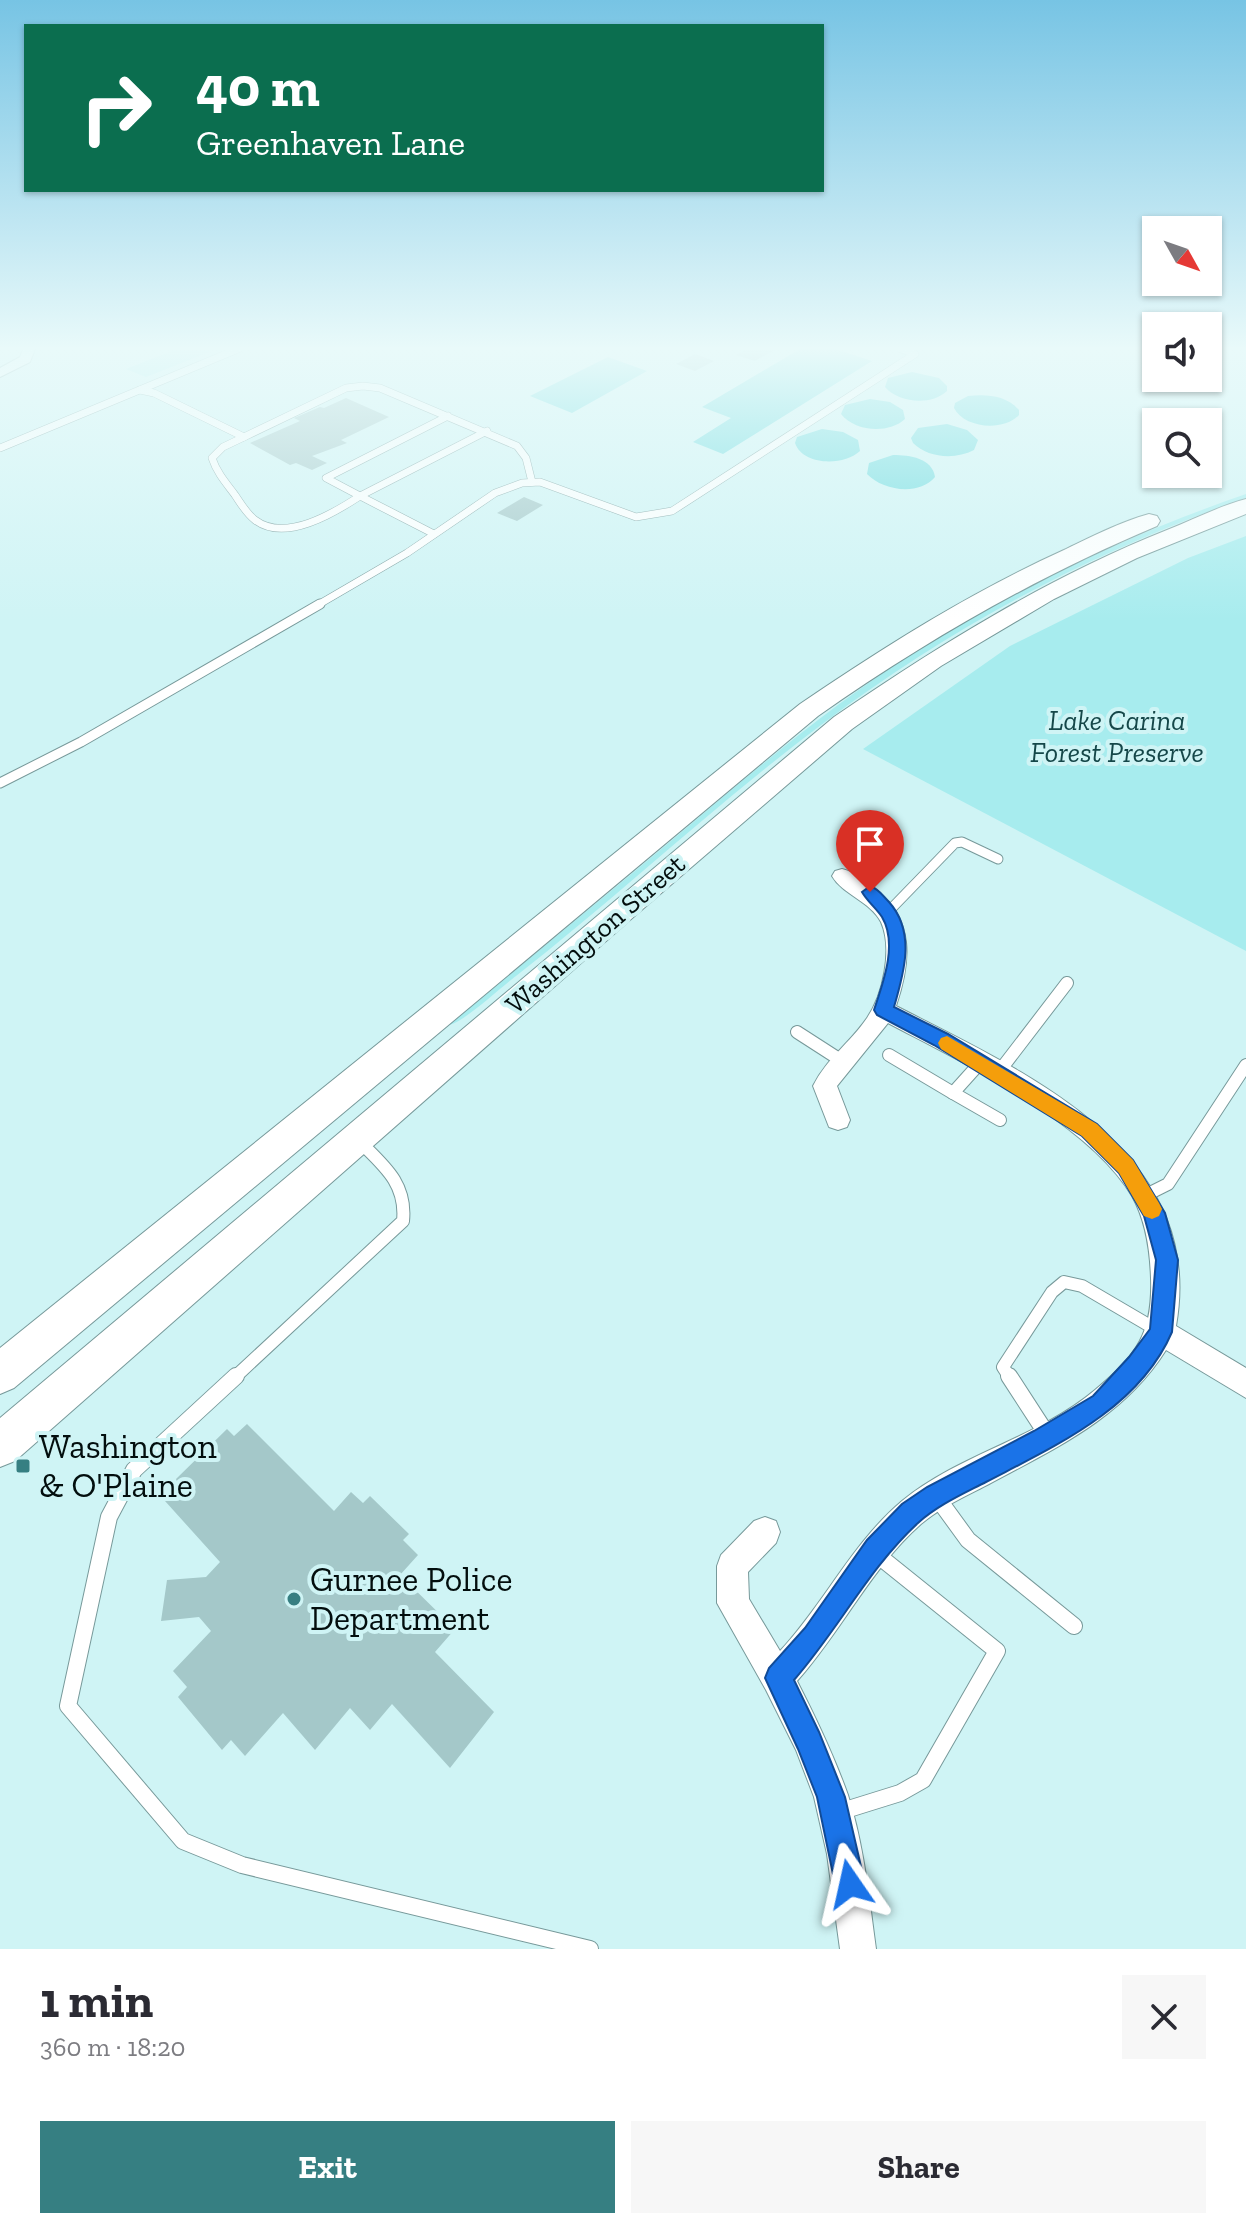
<!DOCTYPE html>
<meta charset="utf-8">
<style>
:root{--surface:#fff;--page:#f7f7f7;--text:#2b2b33;--muted:#7c7c81;--accent:#367f82}
body{margin:0;font-family:"Zilla Slab",serif;background:var(--page);color:var(--text);height:100vh;display:flex;flex-direction:column;font-size:30px;white-space:nowrap}
*{box-sizing:border-box;margin:0}
p{font-size:26px;color:var(--muted)}
.icon{flex:none;width:44px;height:44px;fill:none;stroke:currentColor;stroke-width:2;stroke-linecap:round;stroke-linejoin:round}
.map{position:relative;height:1949px;overflow:hidden}
.panel{display:flex;flex-direction:column;background:var(--surface);flex:1}
.panel>*{flex:none}
.guide{position:absolute;left:24px;top:24px;width:800px;height:168px;border-radius:0px;box-shadow:0 2px 6px #0004;background:#0b6e4f;color:#fff;overflow:hidden}
.needle{width:52px;rotate:130deg}
.controls{position:absolute;left:1142px;top:216px;display:grid;gap:16px}
.controls a{display:grid;place-items:center;width:80px;height:80px;border-radius:0px;background:var(--surface);box-shadow:0 2px 6px #0004;font-size:40px}
.pin{position:absolute;display:grid;place-items:center;width:68px;height:68px;color:#fff;margin:-82px -34px;border-radius:50% 50% 50% 0;rotate:-45deg;box-shadow:0 0 8px #0007}
.pin .icon{rotate:45deg}
.me{position:absolute;width:88px;margin:-44px;rotate:349deg;stroke-linejoin:round;filter:drop-shadow(0 0 6px #0008)}
.turn{display:flex;align-items:center;gap:28px;height:168px;padding:0 40px;font-size:36px}
.turn .icon{width:104px;height:104px;stroke-width:2.5}
.turn b{display:block;font-size:56px;line-height:68px}
.round{display:grid;place-items:center;flex:none;width:84px;height:84px;border-radius:0px;background:var(--page)}
.overview{display:flex;align-items:center;justify-content:space-between;height:136px;padding:0 40px}
h1{font-size:48px;font-weight:700;line-height:60px}
.primary-button{display:flex;gap:16px;margin-top:auto;padding:16px 40px}
.primary-button a{flex:1;height:92px;border-radius:0px;background:var(--accent);color:#fff;font-size:32px;font-weight:700;line-height:92px;text-align:center}
.primary-button a+a{background:var(--page);color:var(--text)}
.map>svg:first-child{display:block}
.green{fill:#a7ecee}
.water{fill:#6edbdf}
.building{fill:#a4c8c9}
.lines{fill:none;stroke-linecap:round;stroke-linejoin:round}
.service-far3-casing{stroke:#77999a;stroke-width:8}
.service-far2-casing{stroke:#77999a;stroke-width:11}
.service-far1-casing{stroke:#77999a;stroke-width:14}
.service-casing{stroke:#77999a;stroke-width:18}
.minor-casing{stroke:#77999a;stroke-width:2}
.secondary-casing{stroke:#77999a;stroke-width:2}
.service-far3{stroke:#fff;stroke-width:7}
.service-far2{stroke:#fff;stroke-width:9}
.service-far1{stroke:#fff;stroke-width:12}
.service{stroke:#fff;stroke-width:16}
.minor{fill:#fff;fill-rule:evenodd}
.secondary{fill:#fff;fill-rule:evenodd}
.route{fill:#1a73e8;stroke:#114b97;stroke-width:2}
.slow{fill:#f59e0b}
.poi-dot{fill:#367f82;stroke:#cff4f5;stroke-width:3}
.labels{text-anchor:middle;dominant-baseline:central;stroke-width:8;stroke-linejoin:round;paint-order:stroke}
.park-label{font-size:28px;font-style:italic;fill:#154749;stroke:#cff4f5}
.street-label{font-size:28px;fill:#030e0e;stroke:#cff4f5}
.near-poi-label{font-size:34px;fill:#030e0e;stroke:#cff4f5;text-anchor:start}
</style>
<div class="map">
<svg width="1246" height="1949" viewBox="0 0 1246 1949">
<rect width="100%" height="100%" fill="#cff4f5"/>
<!-- green -->
<g class="green">
<polygon points="177,349 217,349 146,377 126,369"/>
<path d="M1246,494V498C1094,551 954,625 825,722C718,802 621,894 516,976C500,988 464,1022 449,1025C525,962 602,899 678,835C755,770 832,704 918,650C1021,585 1131,534 1246,494Z"/>
<polygon points="1246,536 1246,951 863,749 1010,646 1188,558"/>
</g>
<!-- water -->
<g class="water">
<polygon points="800,349 835,349 872,361 723,454 693,442 731,418 702,407"/>
<polygon points="608,357 647,371 572,413 530,396"/>
<path d="M912,372L939,378L947,386V391C931,406 899,403 885,387L888,378Z"/>
<path d="M968,396C986,394 1006,395 1019,410V415C1003,432 964,428 954,408L955,403Z"/>
<path d="M870,399L890,402L903,410L905,419C889,434 855,432 841,414L845,405Z"/>
<path d="M947,424L967,430L978,440L974,450C955,460 928,458 913,443L911,438L918,428Z"/>
<path d="M822,429L843,432L858,440L860,451C844,466 803,466 795,443L797,437Z"/>
<path d="M893,455C910,455 932,458 935,477C919,496 883,491 867,474L869,463Z"/>
</g>
<!-- building -->
<g class="building">
<polygon points="746,349 776,349 755,361 736,355"/>
<polygon points="695,354 714,361 695,371 676,364"/>
<polygon points="346,398 389,417 341,440 347,443 312,456 327,463 312,470 296,463 290,465 250,443 300,421 294,418 320,407 324,408"/>
<polygon points="524,497 543,505 517,521 497,513"/>
<polygon points="247,1424 334,1511 351,1492 363,1503 370,1496 409,1534 403,1540 418,1555 400,1575 455,1629 435,1652 494,1712 450,1768 392,1704 370,1730 350,1708 315,1750 283,1713 245,1756 231,1740 222,1750 178,1697 187,1687 173,1671 211,1631 199,1617 161,1621 167,1580 206,1577 220,1562 165,1501 179,1488 176,1479 227,1429 234,1436"/>
</g>
<g class="lines">
<defs>
<g id="service-far3">
<path d="M140,390L154,393L244,437L223,447L212,458C217,473 226,483 235,495C241,504 246,513 255,520C285,543 334,513 360,496L434,534"/>
<polyline points="448,416 326,478 360,496 487,431"/>
<polyline points="244,437 346,388 363,386 380,388 517,446 526,458 532,482"/>
<polyline points="0,448 238,349"/>
<polyline points="316,606 407,553 495,493 522,483 540,482 636,517 672,511 915,354 901,349"/>
</g>
<g id="service-far2">
<polyline points="0,783 81,742 320,604"/>
<polyline points="888,912 955,843 962,842 998,859"/>
</g>
<g id="service-far1">
<polyline points="797,1032 842,1061"/>
<polyline points="889,1055 953,1093"/>
<polyline points="980,1063 953,1093 1000,1120"/>
<polyline points="998,1073 1067,983"/>
<polyline points="1144,1196 1168,1184 1246,1065"/>
<path d="M234,1378L403,1221C407,1183 383,1165 358,1140"/>
<polyline points="1010,1378 1003,1367 1052,1292 1064,1282 1082,1286 1157,1330"/>
</g>
<g id="service">
<polyline points="236,1376 134,1470 109,1517 68,1706 183,1841 242,1865 590,1949"/>
<polyline points="1009,1376 1048,1436"/>
<polyline points="936,1496 968,1540 1074,1626"/>
<polyline points="839,1812 900,1793 923,1780 997,1651 875,1553"/>
</g>
<g id="minor">
<polygon points="23,349 35,349 30,362 0,377 0,368 20,357"/>
<path d="M842,869C854,872 864,880 874,888C915,919 911,962 896,1006C1024,1072 1207,1150 1176,1326L1246,1368V1398L1166,1350C1124,1417 1056,1448 989,1484C966,1496 941,1507 921,1524C871,1568 841,1632 797,1681C816,1718 834,1756 848,1795C864,1845 869,1898 876,1949H840L827,1854L814,1797L796,1750L766,1690L717,1603V1566L721,1555L754,1521L765,1517L776,1521L780,1532L776,1543L748,1572L749,1599L780,1651C824,1604 852,1543 902,1501C959,1454 1038,1438 1095,1390C1137,1355 1153,1333 1151,1278C1150,1249 1146,1221 1132,1196C1088,1122 963,1063 888,1023L837,1086L850,1120L847,1127L838,1130L829,1127L813,1086C827,1058 850,1043 867,1018C883,995 893,949 881,922C870,901 843,895 832,876L835,871Z"/>
</g>
<g id="secondary">
<path d="M1246,499V514L1137,558L1054,599L941,666L852,729L630,920L15,1461L0,1467V1418L834,717C939,645 1047,578 1167,530C1193,520 1219,506 1246,499Z"/>
<path d="M1149,514L1157,516L1160,521L1157,526C1036,577 925,641 818,716L14,1388L0,1394V1348L800,704C884,647 971,592 1064,550C1091,537 1120,522 1149,514Z"/>
</g>
</defs>
<!-- service-far3 casing -->
<use href="#service-far3" class="service-far3-casing"/>
<!-- service-far2 casing -->
<use href="#service-far2" class="service-far2-casing"/>
<!-- service-far1 casing -->
<use href="#service-far1" class="service-far1-casing"/>
<!-- service casing -->
<use href="#service" class="service-casing"/>
<!-- minor casing -->
<use href="#minor" class="minor-casing"/>
<!-- secondary casing -->
<use href="#secondary" class="secondary-casing"/>
<!-- service-far3 -->
<use href="#service-far3" class="service-far3"/>
<!-- service-far2 -->
<use href="#service-far2" class="service-far2"/>
<!-- service-far1 -->
<use href="#service-far1" class="service-far1"/>
<!-- service -->
<use href="#service" class="service"/>
<!-- minor -->
<use href="#minor" class="minor"/>
<!-- secondary -->
<use href="#secondary" class="secondary"/>
</g>
<!-- sky -->
<linearGradient id="sky" x2="0" y2="1"><stop stop-color="#77c4e4"/><stop offset="0.56" stop-color="#e9fafa"/><stop offset="1" stop-color="#e9fafa" stop-opacity="0"/></linearGradient>
<rect width="1246" height="622" fill="url(#sky)"/>
<!-- route -->
<path class="route" d="M870,886C879,889 883,896 889,902C916,932 904,973 894,1007L948,1034L1097,1124L1133,1160L1165,1213L1178,1260L1172,1332C1139,1409 1055,1446 986,1482C963,1494 938,1505 918,1523C869,1568 838,1630 794,1680L819,1732L845,1797L865,1884L860,1895L850,1899L840,1895L835,1884L817,1797L798,1749L765,1678L769,1668L805,1628L867,1540L902,1504L927,1487L1034,1431L1093,1396L1129,1357L1150,1329L1156,1260L1144,1216L1119,1173L1082,1136L934,1045L877,1015L874,1010C883,983 898,944 882,917C876,908 867,901 862,892Z"/>
<!-- slow -->
<polygon class="slow" points="947,1036 1097,1124 1133,1160 1159,1203 1162,1209 1159,1216 1152,1219 1144,1216 1119,1173 1082,1136 941,1049 938,1043 941,1038"/>
<!-- markers -->
<g class="poi-dot">
<rect x="15" y="1458" width="16" height="16" rx="4"/>
<circle cx="294" cy="1599" r="8"/>
</g>
<g class="labels">
<!-- park labels -->
<g class="park-label">
<text x="1117" y="720">Lake Carina<tspan x="1117" dy="32">Forest Preserve</tspan></text>
</g>
<!-- street labels -->
<g class="street-label">
<text transform="translate(595 934) rotate(-41)">Washington Street</text>
</g>
<!-- near-poi labels -->
<g class="near-poi-label">
<text x="39" y="1446">Washington<tspan x="39" dy="39">&amp; O'Plaine</tspan></text>
<text x="310" y="1579">Gurnee Police<tspan x="310" dy="39">Department</tspan></text>
</g>
</g>
</svg>
<div class="controls">
<a><svg class="needle" viewBox="-14 -14 28 28"><path d="M0-13l5 13h-10z" fill="#e53935"/><path d="M0 13l5-13h-10z" fill="#7c7c81"/></svg></a>
<a><svg class="icon" aria-label="sound" viewBox="0 0 24 24"><path d="M4 9h4l5-4v14l-5-4H4zM17 9q2 3 0 6"/></svg></a>
<a><svg class="icon" aria-label="search" viewBox="0 0 24 24"><circle cx="10" cy="10" r="6"/><path d="M15 15l6 6"/></svg></a>
</div>
<div class="pin" style="left:870px;top:892px;background:#d93025"><svg class="icon" aria-label="arrive" viewBox="0 0 24 24"><path d="M6 21V4h12l-3 4 3 4H6"/></svg></div>
<svg class="me" style="left:850px;top:1884px" viewBox="-20 -20 40 40"><path d="M0-17L14 15 0 8-14 15z" fill="#1a73e8" stroke="#fff" stroke-width="4"/></svg>
<div class="guide">
<div class="turn"><svg class="icon" aria-label="right" viewBox="0 0 24 24"><path d="M7 20v-9h11M14 6l5 5-5 5"/></svg><div><b>40 m</b>Greenhaven Lane</div></div>
</div>
</div>
<section class="panel">
<div class="overview"><div><h1>1 min</h1><p>360 m · 18:20</p></div><a class="round"><svg class="icon" aria-label="close" viewBox="0 0 24 24"><path d="M6 6l12 12M18 6L6 18"/></svg></a></div>
<div class="primary-button"><a>Exit</a><a>Share</a></div>
</section>
